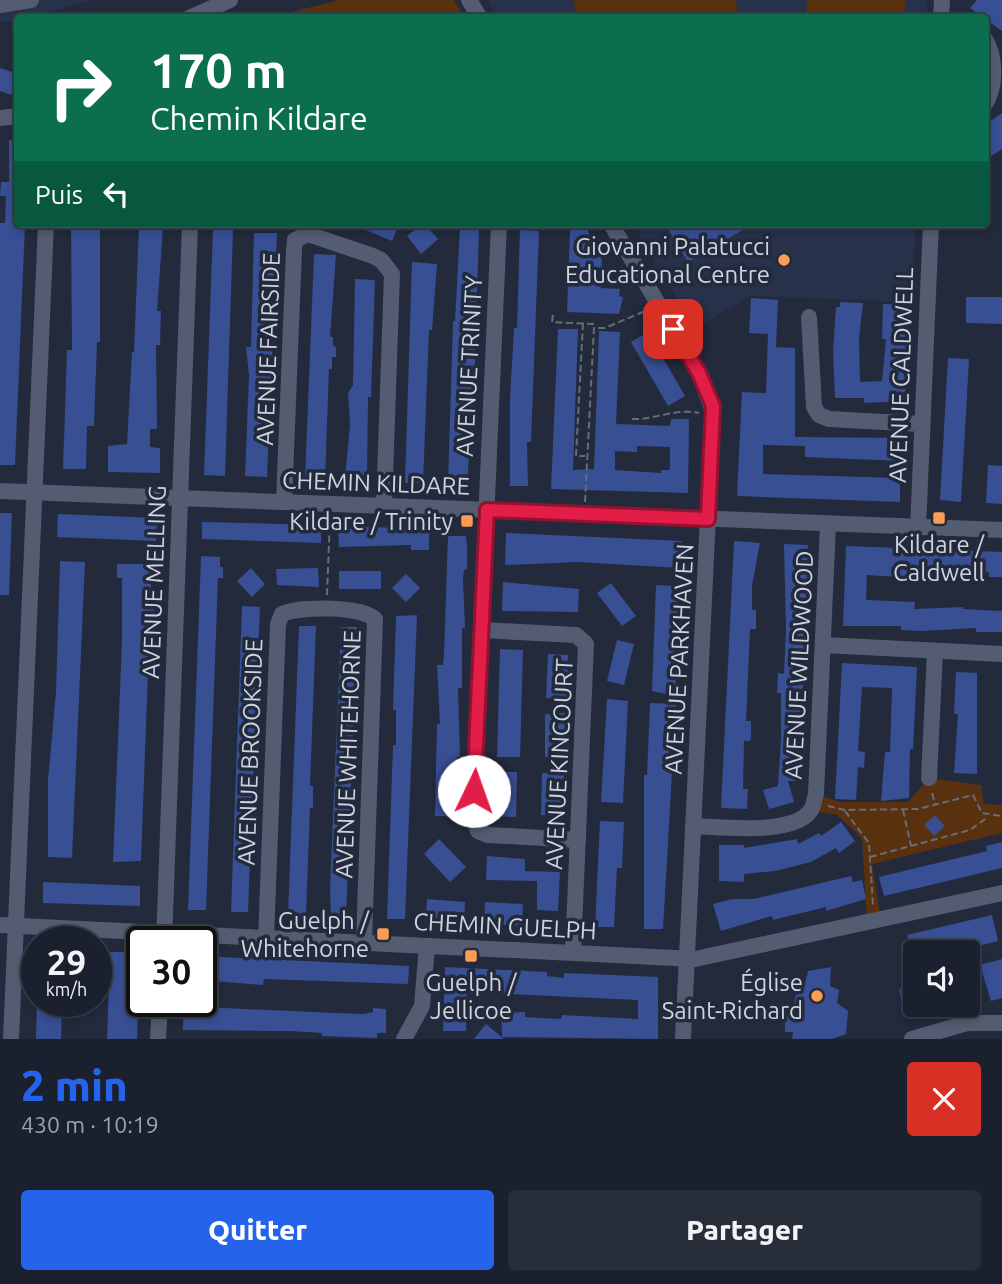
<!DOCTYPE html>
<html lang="fr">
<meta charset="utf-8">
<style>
:root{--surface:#1a202d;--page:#272d39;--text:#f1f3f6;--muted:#9fa3aa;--line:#383e49;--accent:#2563eb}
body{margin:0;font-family:Ubuntu,sans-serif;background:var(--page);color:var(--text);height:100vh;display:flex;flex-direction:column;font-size:26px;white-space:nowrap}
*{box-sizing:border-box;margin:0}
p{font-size:23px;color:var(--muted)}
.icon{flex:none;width:38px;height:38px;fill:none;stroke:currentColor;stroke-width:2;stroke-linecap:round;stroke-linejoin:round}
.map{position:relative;height:1039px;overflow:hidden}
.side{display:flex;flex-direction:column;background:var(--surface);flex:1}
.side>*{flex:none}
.hud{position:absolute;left:14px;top:14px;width:975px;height:214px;border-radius:7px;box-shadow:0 4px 10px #0003,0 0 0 2px var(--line);background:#0b6e4f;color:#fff;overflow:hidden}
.fabs{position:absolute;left:903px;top:940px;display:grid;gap:14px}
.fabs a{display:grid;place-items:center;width:77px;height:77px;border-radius:7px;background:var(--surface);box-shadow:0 4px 10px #0003,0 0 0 2px var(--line);font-size:35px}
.speed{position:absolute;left:21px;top:926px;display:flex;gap:14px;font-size:35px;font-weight:700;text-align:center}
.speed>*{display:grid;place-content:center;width:91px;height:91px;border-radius:50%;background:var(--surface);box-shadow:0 4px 10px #0003,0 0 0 2px var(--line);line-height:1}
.speed small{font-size:18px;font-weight:400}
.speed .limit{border:4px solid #111;border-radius:10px;background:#fff;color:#111}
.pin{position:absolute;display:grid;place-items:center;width:60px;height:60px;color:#fff;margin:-30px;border-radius:14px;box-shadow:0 4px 10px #0006}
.me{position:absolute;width:77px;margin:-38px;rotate:3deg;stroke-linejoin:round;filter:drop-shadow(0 0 5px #0008)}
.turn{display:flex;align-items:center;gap:24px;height:147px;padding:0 21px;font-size:32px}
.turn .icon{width:91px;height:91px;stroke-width:2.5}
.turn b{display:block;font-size:49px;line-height:60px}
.then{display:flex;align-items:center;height:66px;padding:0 21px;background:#0003;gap:14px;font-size:26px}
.round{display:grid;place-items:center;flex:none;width:74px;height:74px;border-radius:7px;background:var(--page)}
.summary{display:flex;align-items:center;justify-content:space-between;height:119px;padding:0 21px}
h1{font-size:42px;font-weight:800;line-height:52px;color:var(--accent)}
.primary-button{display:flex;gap:14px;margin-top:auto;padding:14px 21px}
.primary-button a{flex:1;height:80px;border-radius:7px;background:var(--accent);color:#fff;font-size:28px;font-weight:800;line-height:80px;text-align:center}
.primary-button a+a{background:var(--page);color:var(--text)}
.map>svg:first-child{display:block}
.built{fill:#27314a}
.green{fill:#59310e}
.building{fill:#384f94;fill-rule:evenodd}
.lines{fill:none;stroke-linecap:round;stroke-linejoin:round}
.path{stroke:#656c7c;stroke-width:2;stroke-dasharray:7 3.5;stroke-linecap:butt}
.minor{stroke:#535c71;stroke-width:16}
.route-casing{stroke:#92132f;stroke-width:18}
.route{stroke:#e11d48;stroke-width:12}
.poi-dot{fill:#fc9d53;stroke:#222a3c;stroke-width:2.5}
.labels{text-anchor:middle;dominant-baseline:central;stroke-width:7;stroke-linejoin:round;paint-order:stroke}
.poi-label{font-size:24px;fill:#cdd3df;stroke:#222a3c;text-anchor:end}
.street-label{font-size:24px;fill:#cdd3df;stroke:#222a3c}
</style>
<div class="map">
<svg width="1002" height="1039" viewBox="0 0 1002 1039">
<rect width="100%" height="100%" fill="#222a3c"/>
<!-- built -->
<g class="built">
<polygon points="0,0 94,0 32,17 18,18 16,22 0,21"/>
<polygon points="488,0 927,0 927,18 498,18"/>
<polygon points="633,224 916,224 911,302 749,296 695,330"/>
</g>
<!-- green -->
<g class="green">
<polygon points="340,0 454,0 464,17 270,17"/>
<polygon points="574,0 736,0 738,17 576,17"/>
<polygon points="807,0 905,0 904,17 806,17"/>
<polygon points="929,778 981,785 984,804 1002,805 1002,833 872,864 881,920 867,922 862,838 837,815 811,810 816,794 840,802 908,802"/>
</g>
<!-- building -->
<g class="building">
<polygon points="977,0 1002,0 1002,31 970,8"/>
<polygon points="0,68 18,74 18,88 13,87 11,95 0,91"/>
<polygon points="1002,113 1002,149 985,160 985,125"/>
<polygon points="9,140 18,140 18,224 25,224 15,465 0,465 0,223 5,223 6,196 0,196 1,182 9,182"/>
<polygon points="71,224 100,225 100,342 97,342 94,426 87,426 86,469 63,469 67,350 72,350"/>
<polygon points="351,224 399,224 392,241"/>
<polygon points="422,224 425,224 438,239 421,254 407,236"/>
<polygon points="665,224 753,224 688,262"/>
<polygon points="139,227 163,227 157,311 161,311 160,345 156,345 157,429 150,429 150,447 160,448 160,473 108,472 108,446 127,444 132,352 134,352"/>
<polygon points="460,228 479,228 475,366 467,485 448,484 453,321 455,321"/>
<polygon points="213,229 233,229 225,476 204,475"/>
<polygon points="570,229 588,230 591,244 596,244 595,253 602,253 601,288 620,289 619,296 623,297 619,314 567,312"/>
<polygon points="520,230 539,231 531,442 527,442 528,486 510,486 510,398 514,328 517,328"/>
<polygon points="254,233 277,233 267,477 245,476 249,375 246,347 251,347"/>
<polygon points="314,254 336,255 330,337 333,337 333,346 336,347 336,357 332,357 332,369 329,369 325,480 305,479"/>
<polygon points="412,262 437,264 432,330 429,330 423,483 405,483"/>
<polygon points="355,279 375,280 371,397 368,397 367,479 345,478 350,425 348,393 353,385"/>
<polygon points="966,297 1002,297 1002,324 966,323"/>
<polygon points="751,298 778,300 776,347 795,348 795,437 903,438 903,461 805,457 805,446 763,445 763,474 900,478 900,502 737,496 742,392 766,393 768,334 749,333"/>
<polygon points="840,302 863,303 859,338 860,382 882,381 886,339 882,339 883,304 908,305 905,401 864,403 864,398 835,398 833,350 836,307 840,307"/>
<path d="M558,329H578L573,470L594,469L599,331L620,332L616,424L670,426L671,419H689L688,493L551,489ZM637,446L670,447V470H661V473L615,470V451L637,452Z"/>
<polygon points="648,332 685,396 668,406 631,342"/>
<polygon points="948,358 969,359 961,502 940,500"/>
<polygon points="988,465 1002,466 1002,504 986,503"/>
<polygon points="0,513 12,513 9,595 0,595"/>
<polygon points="58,514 157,518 156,541 57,537"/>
<polygon points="202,522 321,525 321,543 202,539"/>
<polygon points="338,526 429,529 429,550 411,550 411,545 339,547"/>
<polygon points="506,533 682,541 681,568 577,562 505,565"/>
<polygon points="448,536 466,536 467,546 467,570 464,569 463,580 465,628 462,628 462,688 458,688 460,757 457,757 456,816 435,816 437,724 440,724 437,665 443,665 444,654"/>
<polygon points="734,541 760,543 752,585 752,610 756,610 756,629 750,629 746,721 751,721 751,737 750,741 744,741 743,789 748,789 747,809 721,808"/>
<polygon points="784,544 808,545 801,737 798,781 788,781 794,802 769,809 763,790 778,786 781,741 781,693 777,693 778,673 784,674 786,630"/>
<polygon points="846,546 1002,552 1002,577 989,577 989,572 914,569 914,578 867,575 866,600 915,602 914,609 963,607 963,609 1002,611 1002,632 976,632 976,628 921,631 901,630 901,626 843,626"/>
<polygon points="201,556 220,557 220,567 223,567 223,578 218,578 206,910 188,910"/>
<polygon points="60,561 85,562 72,858 48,857 48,780 56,692"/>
<polygon points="117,564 151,564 151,608 154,608 154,617 150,617 141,861 113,862 122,641 122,578 117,578"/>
<polygon points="251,568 265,584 252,597 237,581"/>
<polygon points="318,568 319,587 277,585 276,569"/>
<rect x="339" y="571" width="42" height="18"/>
<polygon points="406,574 420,588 406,602 392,588"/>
<polygon points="503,582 579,589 578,612 502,611"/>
<polygon points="611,583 636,616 622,626 597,593"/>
<polygon points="656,585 675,586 675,596 679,596 675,696 652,691"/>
<polygon points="242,606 260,607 248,912 231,912"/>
<polygon points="417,615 405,919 387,919 393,745 396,745 396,710 393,710 396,616"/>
<polygon points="299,626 316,626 310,786 313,786 313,808 310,808 306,914 288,914"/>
<polygon points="341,627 357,627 346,916 331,916 330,889"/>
<polygon points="617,640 634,644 624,685 607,681"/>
<polygon points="500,649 523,650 520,757 497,757"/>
<polygon points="548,654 568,655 567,699 546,698"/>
<polygon points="842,663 917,667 913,749 910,749 909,798 881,801 885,752 890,752 892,688 862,687 858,751 865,752 864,768 858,767 856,800 835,799"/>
<polygon points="956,672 977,673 977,774 954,773 958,714 954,714"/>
<polygon points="607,699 628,701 623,803 601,802"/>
<polygon points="650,703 676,704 663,929 644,929 644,775 647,775"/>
<polygon points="565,713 565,757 545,757 545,714"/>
<polygon points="497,772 517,772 516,817 494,816 494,775"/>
<polygon points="542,773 564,774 563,816 541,815"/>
<polygon points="935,815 945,826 934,836 924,825"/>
<polygon points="600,821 624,822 622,868 617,868 614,927 595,927"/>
<polygon points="841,822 855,841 839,853 836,848 811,862 775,871 744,874 744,882 719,881 719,845 744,845 744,848 797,839 798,844 819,833 821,836"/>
<polygon points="439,839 466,867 450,882 424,854"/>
<polygon points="1002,842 1002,868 884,896 879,877 987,851 986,846"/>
<polygon points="487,856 525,859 525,871 560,872 558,911 537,910 537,881 486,880"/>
<polygon points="851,876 853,882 862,880 866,899 826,911 826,907 773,920 772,916 721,931 713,904 732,899 753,899"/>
<polygon points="43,882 140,886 140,906 43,903"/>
<polygon points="427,899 465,902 464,924 426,918"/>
<polygon points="485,902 523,904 522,926 484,924"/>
<polygon points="992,915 998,941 955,952 912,952 907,935"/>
<polygon points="110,952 140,952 137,1039 107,1039"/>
<polygon points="201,956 409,966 408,984 264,979 263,985 201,980"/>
<polygon points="1002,959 1002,998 991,1001 980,965"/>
<polygon points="445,967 547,972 547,976 564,978 564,973 658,977 658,1039 502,1037 501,1013 525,1012 525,1017 561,1019 562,1015 638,1019 638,1000 467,992 466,1031 443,1031"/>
<polygon points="831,967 830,986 839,990 837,1003 848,1011 846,1034 832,1039 792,1039 793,1032 785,1032 785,1009 794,1005 797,987 805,984 808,971"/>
<polygon points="915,986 915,1010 904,1012 899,989"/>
<polygon points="37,1001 62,1001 61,1039 36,1039"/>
<polygon points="184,1001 204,1001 204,1007 335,1013 364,1014 373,1012 373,1008 386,1009 386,1033 377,1033 377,1038 322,1036 322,1033 291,1031 183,1030"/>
<polygon points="486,1024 504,1039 474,1039"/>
</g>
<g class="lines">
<!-- path -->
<g class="path">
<polyline points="894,224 916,229"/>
<polyline points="553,315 552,322 594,324 594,327"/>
<polyline points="583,323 576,456 585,456"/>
<path d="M632,419C655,420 675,408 699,413"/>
<polyline points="585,502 594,328 605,328 645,311"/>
<polyline points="327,595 330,517"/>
<polyline points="932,793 935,804"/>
<polyline points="828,806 845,810 918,809 973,795 982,813 1002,816"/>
<polyline points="903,810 911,846"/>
<polyline points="845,811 869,843 873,905"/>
<polyline points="870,857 970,830 988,817"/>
</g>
<!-- minor -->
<g class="minor">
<polyline points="469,0 480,18"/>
<polyline points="0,5 31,0"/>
<polyline points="189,18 230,0"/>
<polyline points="941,18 942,0"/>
<path d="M985,39C996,56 996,88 985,104"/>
<polyline points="0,118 18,116"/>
<polyline points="499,224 473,818 478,831 488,835 578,840"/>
<polyline points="611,224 699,373 713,411 683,1039"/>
<polyline points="809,317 814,407 819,415 829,419 921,424"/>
<polyline points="0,491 1002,530"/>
<polyline points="284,502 294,250 295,240 308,234 373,256 381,260 392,274 384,506"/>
<polyline points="918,529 931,224"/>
<polyline points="482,630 576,635 586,644 573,952"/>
<polyline points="823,645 1002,654"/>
<polyline points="929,778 935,652"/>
<path d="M693,826C721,827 794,836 811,810C814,806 814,799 816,794L828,525"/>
<polyline points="0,925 695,959 1002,893"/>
<path d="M266,939L278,624L282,614C300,606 362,606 375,619L364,942"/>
<polyline points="164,942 190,224"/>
<polyline points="11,1039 46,224"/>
<polyline points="158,1039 160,1001"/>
<polyline points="404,1039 422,1006 427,946"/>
<polyline points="912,1039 967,1023 1002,1023"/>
</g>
</g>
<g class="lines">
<defs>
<polyline id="route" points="474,791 487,510 708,519 713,406 699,373 673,329"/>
</defs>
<!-- route casing -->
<use href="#route" class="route-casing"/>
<!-- route -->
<use href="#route" class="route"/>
</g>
<!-- markers -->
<g class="poi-dot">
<circle cx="784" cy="260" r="7"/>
<rect x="932" y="511" width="14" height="14" rx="3.5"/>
<rect x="460" y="514" width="14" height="14" rx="3.5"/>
<rect x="376" y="927" width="14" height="14" rx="3.5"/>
<rect x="464" y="949" width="14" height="14" rx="3.5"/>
<circle cx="817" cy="996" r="7"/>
</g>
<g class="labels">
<!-- poi labels -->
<g class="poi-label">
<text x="770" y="246">Giovanni Palatucci<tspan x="770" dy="28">Educational Centre</tspan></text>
<text x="453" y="521">Kildare / Trinity</text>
<text x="939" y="544" text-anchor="middle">Kildare /<tspan x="939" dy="28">Caldwell</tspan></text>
<text x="369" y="920">Guelph /<tspan x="369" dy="28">Whitehorne</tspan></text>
<text x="471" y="982" text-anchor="middle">Guelph /<tspan x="471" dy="28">Jellicoe</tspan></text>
<text x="803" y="982">Église<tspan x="803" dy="28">Saint-Richard</tspan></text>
</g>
<!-- street labels -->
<g class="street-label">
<text transform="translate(268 349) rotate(-88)">AVENUE FAIRSIDE</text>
<text transform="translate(469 366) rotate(-87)">AVENUE TRINITY</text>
<text transform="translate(901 375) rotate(-88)">AVENUE CALDWELL</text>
<text transform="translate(376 483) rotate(2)">CHEMIN KILDARE</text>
<text transform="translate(154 582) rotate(-88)">AVENUE MELLING</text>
<text transform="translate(679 659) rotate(-87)">AVENUE PARKHAVEN</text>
<text transform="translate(799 665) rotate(-87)">AVENUE WILDWOOD</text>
<text transform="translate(250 752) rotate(-88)">AVENUE BROOKSIDE</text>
<text transform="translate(348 754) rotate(-88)">AVENUE WHITEHORNE</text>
<text transform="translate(559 764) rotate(-87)">AVENUE KINCOURT</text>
<text transform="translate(505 926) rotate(3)">CHEMIN GUELPH</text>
</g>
</g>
</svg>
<div class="fabs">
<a><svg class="icon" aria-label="sound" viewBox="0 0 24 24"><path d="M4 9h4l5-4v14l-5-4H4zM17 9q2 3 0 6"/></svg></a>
</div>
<div class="speed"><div>29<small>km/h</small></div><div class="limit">30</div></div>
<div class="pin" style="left:673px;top:329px;background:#d93025"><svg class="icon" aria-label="arrive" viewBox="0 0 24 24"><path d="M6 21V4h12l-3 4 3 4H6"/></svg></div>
<svg class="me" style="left:474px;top:791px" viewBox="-20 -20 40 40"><circle r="19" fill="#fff"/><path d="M0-13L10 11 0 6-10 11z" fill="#e11d48"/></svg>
<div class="hud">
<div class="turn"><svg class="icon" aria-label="right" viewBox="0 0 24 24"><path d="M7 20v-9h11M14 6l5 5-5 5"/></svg><div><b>170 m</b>Chemin Kildare</div></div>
<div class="then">Puis<svg class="icon" aria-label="left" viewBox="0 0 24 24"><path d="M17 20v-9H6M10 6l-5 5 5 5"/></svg></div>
</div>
</div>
<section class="side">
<div class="summary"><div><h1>2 min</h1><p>430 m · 10:19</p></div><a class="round" style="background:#d93025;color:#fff"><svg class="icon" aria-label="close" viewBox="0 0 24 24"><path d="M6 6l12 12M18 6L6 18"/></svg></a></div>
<div class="primary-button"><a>Quitter</a><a>Partager</a></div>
</section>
